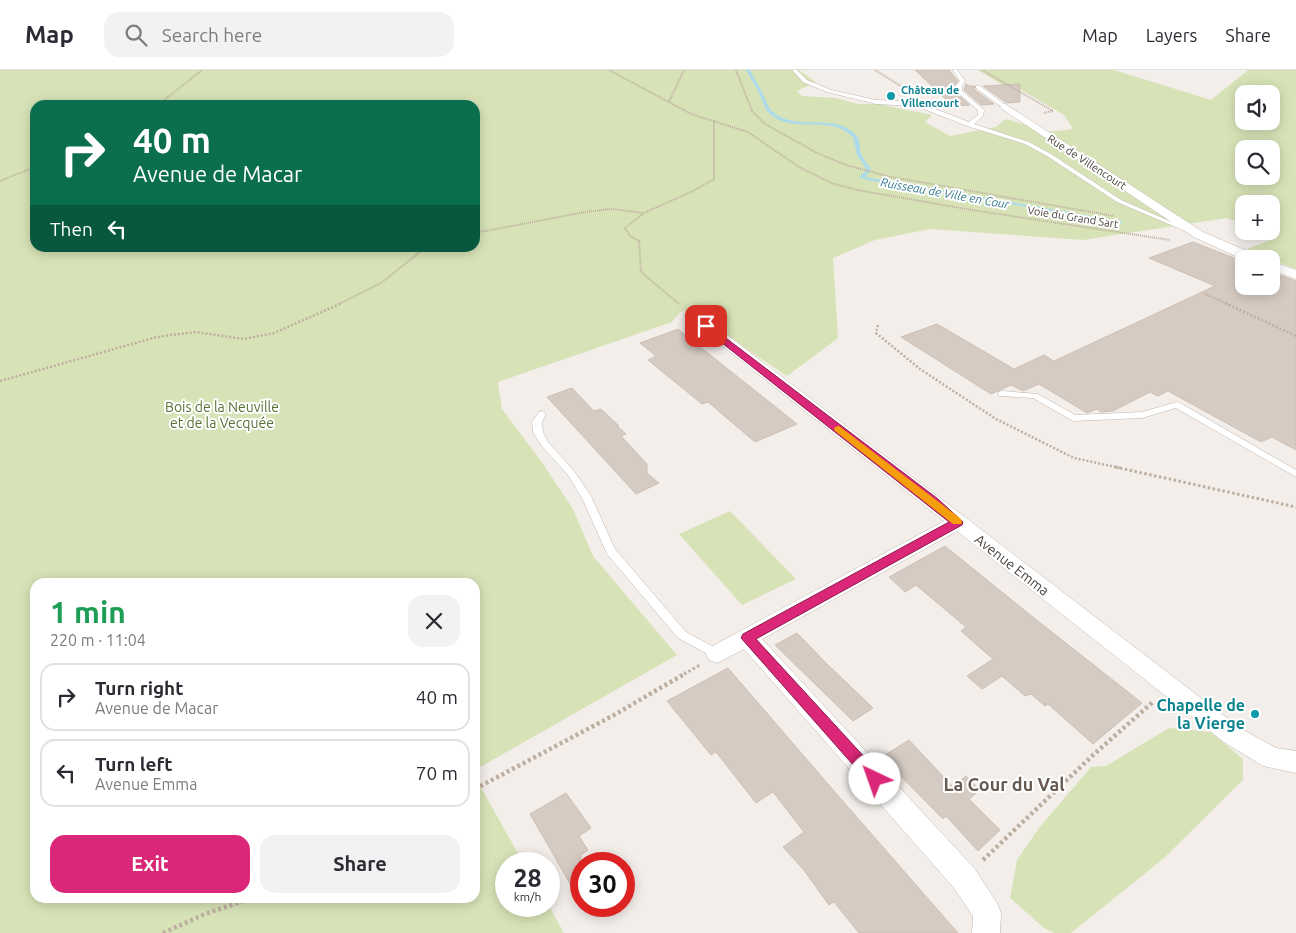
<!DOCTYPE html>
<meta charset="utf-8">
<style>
:root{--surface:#fff;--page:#f2f2f3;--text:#2b2b33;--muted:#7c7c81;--line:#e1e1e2;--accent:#db2777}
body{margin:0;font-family:Ubuntu,sans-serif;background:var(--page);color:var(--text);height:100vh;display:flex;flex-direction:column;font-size:19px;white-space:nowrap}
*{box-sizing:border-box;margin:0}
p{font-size:16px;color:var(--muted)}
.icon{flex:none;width:28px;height:28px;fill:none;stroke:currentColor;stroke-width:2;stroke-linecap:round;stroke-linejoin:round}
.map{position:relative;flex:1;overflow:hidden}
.drawer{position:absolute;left:30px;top:508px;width:450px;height:325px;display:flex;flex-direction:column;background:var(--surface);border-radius:15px;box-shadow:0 2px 12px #0003}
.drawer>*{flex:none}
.guide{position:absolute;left:30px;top:30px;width:450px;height:152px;border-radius:15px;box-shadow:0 2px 12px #0003;background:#0b6e4f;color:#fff;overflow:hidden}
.fabs{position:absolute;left:1235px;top:15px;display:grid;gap:10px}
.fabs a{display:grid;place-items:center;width:45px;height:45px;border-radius:10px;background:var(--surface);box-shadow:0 2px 12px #0003;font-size:25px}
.speed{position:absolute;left:495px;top:782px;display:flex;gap:10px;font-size:25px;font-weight:700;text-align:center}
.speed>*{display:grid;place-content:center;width:65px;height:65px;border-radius:50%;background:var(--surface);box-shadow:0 2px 12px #0003;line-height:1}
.speed small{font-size:12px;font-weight:400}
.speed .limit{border:8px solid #d22;background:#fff;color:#111}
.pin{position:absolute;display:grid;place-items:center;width:42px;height:42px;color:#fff;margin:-21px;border-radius:10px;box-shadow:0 2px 8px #0006}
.me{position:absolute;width:55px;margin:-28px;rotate:318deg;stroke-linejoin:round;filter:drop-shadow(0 0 4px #0008)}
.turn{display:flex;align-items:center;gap:18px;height:105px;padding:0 20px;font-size:22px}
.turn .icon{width:65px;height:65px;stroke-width:2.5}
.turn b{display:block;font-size:35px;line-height:42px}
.then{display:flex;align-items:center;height:48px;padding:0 20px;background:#0003;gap:10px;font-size:19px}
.round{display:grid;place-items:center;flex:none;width:52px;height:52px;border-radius:15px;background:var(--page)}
.overview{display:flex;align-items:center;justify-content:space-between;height:85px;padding:0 20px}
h1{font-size:30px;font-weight:700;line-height:38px;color:#1e9e55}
.button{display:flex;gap:10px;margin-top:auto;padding:10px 20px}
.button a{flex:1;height:58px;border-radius:15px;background:var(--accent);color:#fff;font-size:20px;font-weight:700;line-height:58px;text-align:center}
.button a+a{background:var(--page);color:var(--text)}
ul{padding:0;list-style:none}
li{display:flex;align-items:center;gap:15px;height:68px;margin:0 10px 8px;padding:0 10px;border:2px solid var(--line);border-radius:15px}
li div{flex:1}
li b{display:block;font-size:19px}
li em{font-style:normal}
header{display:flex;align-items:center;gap:30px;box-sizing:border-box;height:70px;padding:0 25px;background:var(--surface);border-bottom:1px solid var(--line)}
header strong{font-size:24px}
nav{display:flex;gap:28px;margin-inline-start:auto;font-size:18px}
.search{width:350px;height:45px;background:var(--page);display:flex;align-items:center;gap:12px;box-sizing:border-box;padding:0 18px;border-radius:15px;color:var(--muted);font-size:19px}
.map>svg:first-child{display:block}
.green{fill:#d7e3b7;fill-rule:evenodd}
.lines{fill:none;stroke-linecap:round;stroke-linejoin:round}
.stream{fill:#addbe9;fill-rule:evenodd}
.building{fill:#d6cbc3;stroke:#cdbfb4}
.service-casing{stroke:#c0b7b0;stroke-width:1}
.minor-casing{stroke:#c0b7b0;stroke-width:1}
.path-far3{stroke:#beaea0;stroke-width:2;stroke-dasharray:1 1;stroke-linecap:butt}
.path-far2{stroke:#beaea0;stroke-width:2.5;stroke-dasharray:2 2;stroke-linecap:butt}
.path-far1{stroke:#beaea0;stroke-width:3;stroke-dasharray:2.5 2.5;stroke-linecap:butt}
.path{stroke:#beaea0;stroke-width:4.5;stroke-dasharray:3 3;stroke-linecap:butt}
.service{fill:#fff;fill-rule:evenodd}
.minor{fill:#fff;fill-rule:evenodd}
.route{fill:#db2777;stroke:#8e194d}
.slow{fill:#f59e0b}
.culture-dot{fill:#0f9aa8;stroke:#fff;stroke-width:2}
.labels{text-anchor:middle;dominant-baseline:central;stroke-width:4;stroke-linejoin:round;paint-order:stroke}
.far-culture-label{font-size:11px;font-weight:bold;fill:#0d838f;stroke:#fff;text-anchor:start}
.far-street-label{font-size:11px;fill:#463e39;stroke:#fff}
.far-water-label{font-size:12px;font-style:italic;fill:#367a90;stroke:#fff}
.park-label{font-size:14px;fill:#567232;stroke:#fff}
.street-label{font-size:14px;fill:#463e39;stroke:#fff}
.near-culture-label{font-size:16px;font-weight:bold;fill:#0d838f;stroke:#fff;text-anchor:end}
.near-neighbourhood-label{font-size:18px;font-weight:bold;fill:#685a51;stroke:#fff}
</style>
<header>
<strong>Map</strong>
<div class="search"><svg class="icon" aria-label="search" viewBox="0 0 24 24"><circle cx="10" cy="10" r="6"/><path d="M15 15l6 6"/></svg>Search here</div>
<nav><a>Map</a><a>Layers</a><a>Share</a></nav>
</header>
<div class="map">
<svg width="1296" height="863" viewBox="0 0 1296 863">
<rect width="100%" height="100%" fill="#f3eeea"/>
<!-- green -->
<g class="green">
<path d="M0,0H799L816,12L797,21L802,26L836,28L858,34H878L932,45L925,52L950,66L996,57L1006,49L1047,62L1073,59L1064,45L1018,18L1001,14L978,0H1114L1211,30L1248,0H1296V199L1247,179L1276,168L1261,161H1271V134H1244V154L1227,148L1083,170L930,159L875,170L833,188L838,268L787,306L748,280L692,238L680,242L672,252L498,312L502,339L541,391L573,439L593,486L677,585L475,700V512H35V828H475V707L524,794H506V836H549L564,863H0ZM1244,24H1271V51H1244ZM35,35H475V178H35ZM1244,79H1271V106H1244Z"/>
<polygon points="730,441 796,509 742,535 679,464"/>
<polygon points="1169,658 1211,662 1243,689 1243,710 1163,789 1071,863 1054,863 1044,858 1010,828 1017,790 1039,758 1091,697 1106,696"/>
</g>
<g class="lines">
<!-- stream -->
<path class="stream" d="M746,0H750C754,8 759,16 763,24C766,30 767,36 772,41C795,63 834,41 856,65C861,70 859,77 861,83C863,90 869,94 871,100L865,107L1121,151L1123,152L1121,153L867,110L860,108V106L867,100L857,85L853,67C848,63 843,59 836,57C814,51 786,61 768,42C763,36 762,28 758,21C754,14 750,7 746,0Z"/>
</g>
<!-- building -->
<g class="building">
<polygon points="915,0 949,0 958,11 954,16 955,22 970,35 953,36"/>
<polygon points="966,14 969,16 974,16 975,20 994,34 981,35 964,20"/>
<polygon points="1020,14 1020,32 1007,33 983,16"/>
<polygon points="1193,172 1244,192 1244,216 1271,216 1271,202 1296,211 1296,380 1272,367 1261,372 1168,321 1158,326 1150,322 1113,341 1101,342 1097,339 1087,343 1039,314 1023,321 1011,315 991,324 901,267 937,254 1014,299 1044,285 1054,291 1215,216 1149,188"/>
<polygon points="678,259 694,272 797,354 755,372 708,332 702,334 648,290 656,286 640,273"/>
<polygon points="572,318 594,341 601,339 619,356 617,356 626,364 621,366 647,394 647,403 659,413 636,424 547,327"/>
<polygon points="945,476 1029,544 1142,633 1093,674 1048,634 1045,636 1031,624 1025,626 1002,606 982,619 967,606 993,589 961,561 966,557 916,515 905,522 889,507"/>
<polygon points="797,563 826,593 873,638 853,651 775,575"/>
<polygon points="728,598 834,721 958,863 859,863 834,832 829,835 803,799 783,777 804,762 773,722 756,733 716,682 711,685 667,631"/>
<polygon points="909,670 953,717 966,706 980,720 969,729 1000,760 978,781 946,746 943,749 882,687"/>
<polygon points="566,723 591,758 579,766 588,780 581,785 581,833 530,744"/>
</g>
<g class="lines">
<defs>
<g id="service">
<polygon points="792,0 797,0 807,10 831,20 876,30 917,32 969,52 978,45 978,40 956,21 956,16 960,11 953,0 957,0 965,11 962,16 962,21 984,40 983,46 974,54 1029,72 1051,84 1121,130 1190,160 1185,161 1117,132 1047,86 1025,74 967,56 916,36 876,34 827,22 803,12"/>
<polygon points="976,16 980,16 1007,36 1007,38 1003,38 976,18"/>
<polygon points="1002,321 1038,324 1075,345 1142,342 1177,332 1180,333 1296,400 1296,407 1176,338 1142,348 1073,351 1033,328 999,326 998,324 999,322"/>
<polygon points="542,341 546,344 542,352 543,362 548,372 574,401 591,426 615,479 686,562 721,581 723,584 721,587 717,589 713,587 678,568 607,484 582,428 568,405 541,375 533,362 532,352 539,342"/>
</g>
<g id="minor">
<polygon points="1005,34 1203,162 1259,186 1260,189 1244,190 1194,167 1002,39 1000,37"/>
<polygon points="1271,191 1296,200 1296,209 1271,200"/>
<polygon points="691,240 696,241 1240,658 1276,678 1296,681 1296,703 1263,696 1224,672 957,461 762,569 974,798 997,833 1001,843 1000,863 972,863 973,846 954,818 744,579 717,593 709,590 706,584 709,578 944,451 686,247 684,244 686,241"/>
</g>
</defs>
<!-- service casing -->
<use href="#service" class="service-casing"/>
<!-- minor casing -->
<use href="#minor" class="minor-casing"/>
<!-- path-far3 -->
<g class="path-far3">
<polyline points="609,0 691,44 748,62 799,97 831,113 857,120 972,140 1170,170"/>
<polyline points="736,0 752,41 765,54 817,83 846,95 891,107 1114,146"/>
<polyline points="875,0 904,18"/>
<polyline points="982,0 1053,41 1043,43"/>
<polyline points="669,32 684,0"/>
<polyline points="158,35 202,0"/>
<polyline points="0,111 35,97"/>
<polyline points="475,163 585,142 611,139 643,143"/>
<polyline points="1205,224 1228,234"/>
<polyline points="339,234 381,213 425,178"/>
<polyline points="679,234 641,202 639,171 630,166 625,158 644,143 693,121 714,109 714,50"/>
</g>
<!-- path-far2 -->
<g class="path-far2">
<polyline points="1225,233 1296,266"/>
<polyline points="878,255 876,263 920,299 996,349 1074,388 1120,398"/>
<polyline points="0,311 157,267 196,262 244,269 274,263 342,233"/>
</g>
<!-- path-far1 -->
<g class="path-far1">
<polyline points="1115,397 1296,437"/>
<polyline points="684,604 700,595"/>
</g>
<!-- path -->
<g class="path">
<polyline points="475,719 614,645 686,603"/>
<polyline points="983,790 1092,686 1154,631"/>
<polyline points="163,863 205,844 252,828"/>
</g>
<!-- service -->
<use href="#service" class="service"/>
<!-- minor -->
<use href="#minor" class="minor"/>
</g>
<!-- route -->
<polygon class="route" points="706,253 938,429 963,452 962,455 756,569 880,704 883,709 880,714 875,716 870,714 741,568 743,564 949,452 703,258 703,254"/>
<!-- slow -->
<polygon class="slow" points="839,356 961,449 962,452 961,454 953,454 835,361 834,359 835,357"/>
<!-- markers -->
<g class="culture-dot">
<circle cx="891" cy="26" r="5"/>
<circle cx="1255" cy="644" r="5"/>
</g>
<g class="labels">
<!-- far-culture labels -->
<g class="far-culture-label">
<text x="901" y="20">Château de<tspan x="901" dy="13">Villencourt</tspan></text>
</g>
<!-- far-street labels -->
<g class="far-street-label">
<text transform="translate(1087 92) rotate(33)">Rue de Villencourt</text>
<text transform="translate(1073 147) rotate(9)">Voie du Grand Sart</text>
</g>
<!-- far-water labels -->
<g class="far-water-label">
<text transform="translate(945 123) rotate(10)">Ruisseau de Ville en Cour</text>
</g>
<!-- park labels -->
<g class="park-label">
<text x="222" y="337">Bois de la Neuville<tspan x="222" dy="16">et de la Vecquée</tspan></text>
</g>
<!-- street labels -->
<g class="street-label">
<text transform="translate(1012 495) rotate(38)">Avenue Emma</text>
</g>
<!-- near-culture labels -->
<g class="near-culture-label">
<text x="1245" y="635">Chapelle de<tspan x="1245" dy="18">la Vierge</tspan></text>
</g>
<!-- near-neighbourhood labels -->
<g class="near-neighbourhood-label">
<text x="1004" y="714">La Cour du Val</text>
</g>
</g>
</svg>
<div class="fabs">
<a><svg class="icon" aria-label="sound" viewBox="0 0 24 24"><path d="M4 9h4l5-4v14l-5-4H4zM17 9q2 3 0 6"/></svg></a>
<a><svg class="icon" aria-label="search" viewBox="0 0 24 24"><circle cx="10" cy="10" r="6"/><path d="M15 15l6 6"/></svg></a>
<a>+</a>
<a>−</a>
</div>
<div class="speed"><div>28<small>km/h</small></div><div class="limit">30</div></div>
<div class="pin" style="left:706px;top:256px;background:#d93025"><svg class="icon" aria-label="arrive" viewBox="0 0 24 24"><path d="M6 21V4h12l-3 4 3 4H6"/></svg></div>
<svg class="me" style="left:875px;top:709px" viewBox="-20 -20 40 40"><circle r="19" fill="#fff"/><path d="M0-13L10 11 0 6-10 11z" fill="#db2777"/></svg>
<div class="guide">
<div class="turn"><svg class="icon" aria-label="right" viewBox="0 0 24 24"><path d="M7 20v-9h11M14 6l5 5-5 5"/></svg><div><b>40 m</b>Avenue de Macar</div></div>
<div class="then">Then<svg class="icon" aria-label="left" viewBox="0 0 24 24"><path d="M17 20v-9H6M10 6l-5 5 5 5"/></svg></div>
</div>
<section class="drawer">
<div class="overview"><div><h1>1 min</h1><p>220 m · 11:04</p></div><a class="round"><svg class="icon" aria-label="close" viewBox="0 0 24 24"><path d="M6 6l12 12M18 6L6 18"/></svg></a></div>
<ul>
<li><svg class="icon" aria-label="right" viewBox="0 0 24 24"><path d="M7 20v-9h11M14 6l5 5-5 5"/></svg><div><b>Turn right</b><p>Avenue de Macar</p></div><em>40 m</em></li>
<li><svg class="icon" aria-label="left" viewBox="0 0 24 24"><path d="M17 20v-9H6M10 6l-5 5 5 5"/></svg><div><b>Turn left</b><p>Avenue Emma</p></div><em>70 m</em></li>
</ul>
<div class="button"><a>Exit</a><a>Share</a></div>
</section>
</div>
